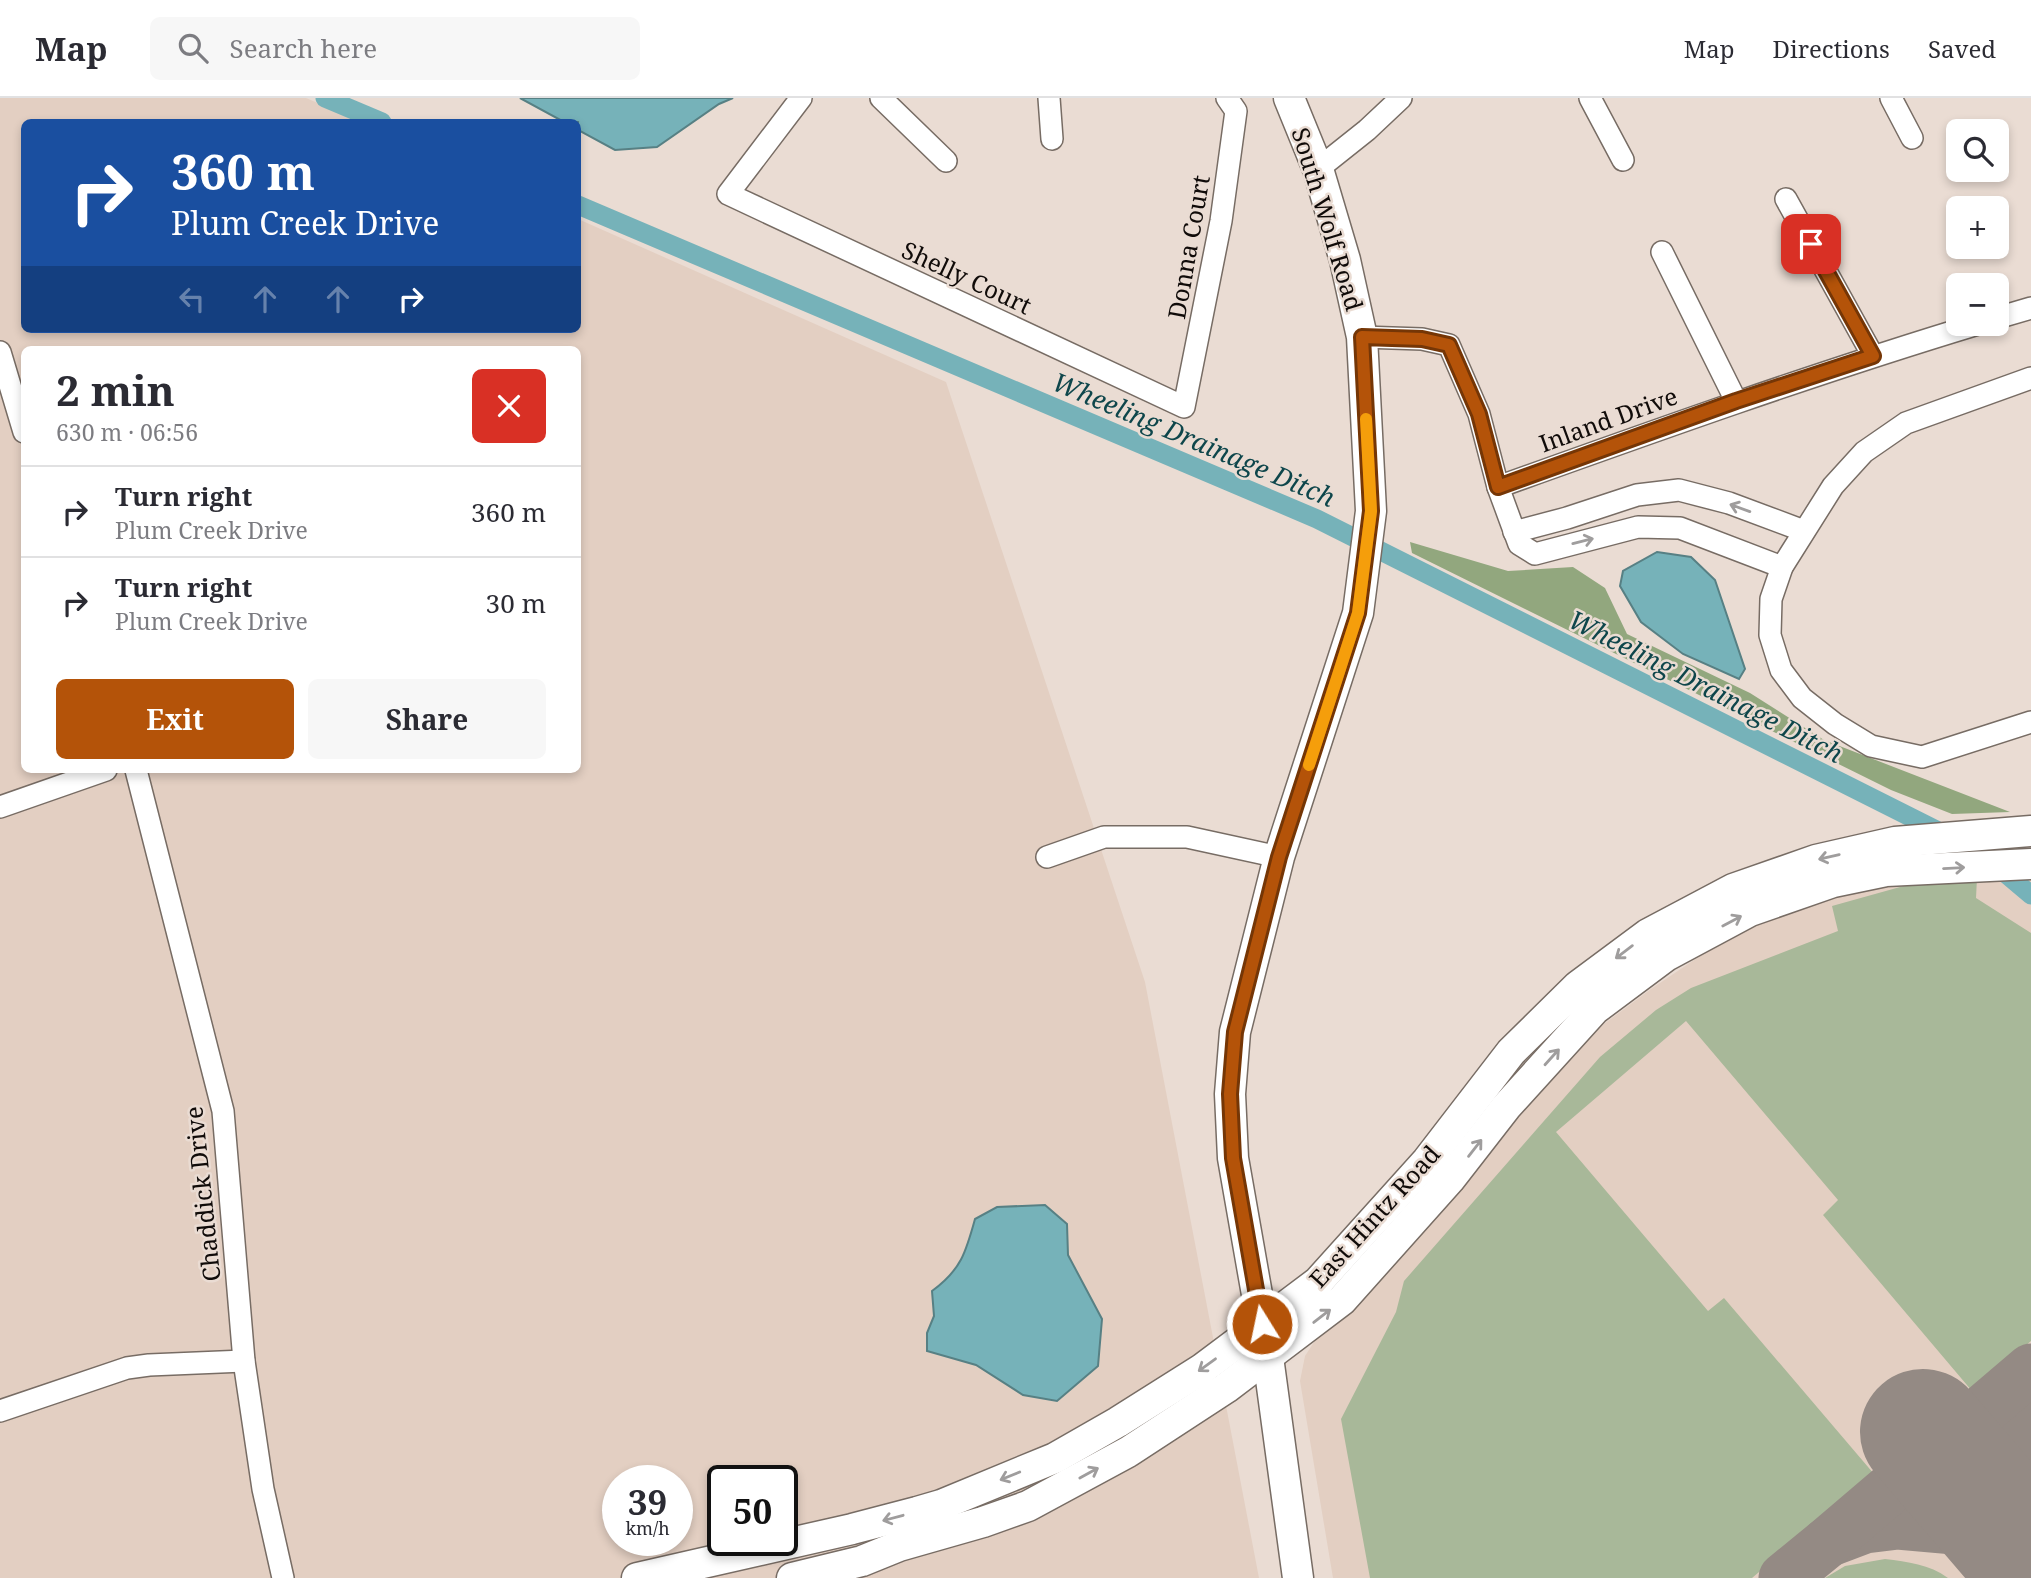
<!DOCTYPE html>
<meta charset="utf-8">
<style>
:root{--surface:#fff;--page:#f7f7f7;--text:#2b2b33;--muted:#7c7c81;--line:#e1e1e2;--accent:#b45309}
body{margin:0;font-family:"Noto Serif",serif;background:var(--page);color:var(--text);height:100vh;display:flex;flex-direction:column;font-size:26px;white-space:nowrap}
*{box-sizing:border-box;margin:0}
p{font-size:23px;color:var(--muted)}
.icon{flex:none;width:38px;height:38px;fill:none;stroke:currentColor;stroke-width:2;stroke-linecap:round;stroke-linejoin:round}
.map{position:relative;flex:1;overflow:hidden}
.sheet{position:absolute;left:21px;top:248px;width:560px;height:427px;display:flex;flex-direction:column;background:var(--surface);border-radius:10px;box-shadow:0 4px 10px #0003}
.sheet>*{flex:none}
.guide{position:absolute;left:21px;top:21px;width:560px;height:214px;border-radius:10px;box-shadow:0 4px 10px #0003;background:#1a4fa0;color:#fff;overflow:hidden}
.fabs{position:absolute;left:1946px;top:21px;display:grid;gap:14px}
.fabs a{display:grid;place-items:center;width:63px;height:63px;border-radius:10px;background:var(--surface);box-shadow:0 4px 10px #0003;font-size:35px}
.speed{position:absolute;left:602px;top:1367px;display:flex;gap:14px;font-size:35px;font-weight:700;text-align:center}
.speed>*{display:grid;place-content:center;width:91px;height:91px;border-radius:50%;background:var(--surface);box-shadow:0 4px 10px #0003;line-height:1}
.speed small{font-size:18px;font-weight:400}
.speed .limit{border:4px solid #111;border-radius:10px;background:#fff;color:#111}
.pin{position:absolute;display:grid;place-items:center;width:60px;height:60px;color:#fff;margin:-30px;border-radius:14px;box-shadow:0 4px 10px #0006}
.me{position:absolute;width:77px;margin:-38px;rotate:350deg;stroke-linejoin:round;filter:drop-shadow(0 0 5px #0008)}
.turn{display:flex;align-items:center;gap:24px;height:147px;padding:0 35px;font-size:32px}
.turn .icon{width:91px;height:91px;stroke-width:2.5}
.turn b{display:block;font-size:49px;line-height:60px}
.lanes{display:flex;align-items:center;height:66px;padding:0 35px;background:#0003;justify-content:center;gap:35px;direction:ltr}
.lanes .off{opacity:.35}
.round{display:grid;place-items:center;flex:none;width:74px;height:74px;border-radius:10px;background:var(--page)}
.summary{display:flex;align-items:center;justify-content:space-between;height:119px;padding:0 35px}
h1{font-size:42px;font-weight:700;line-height:52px}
.button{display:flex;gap:14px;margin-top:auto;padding:14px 35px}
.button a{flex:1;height:80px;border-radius:10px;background:var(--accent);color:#fff;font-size:28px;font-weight:700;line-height:80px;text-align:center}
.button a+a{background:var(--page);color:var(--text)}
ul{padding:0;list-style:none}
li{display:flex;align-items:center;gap:21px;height:91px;padding:0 35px;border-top:2px solid var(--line)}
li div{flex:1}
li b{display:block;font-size:26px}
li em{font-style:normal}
header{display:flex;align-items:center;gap:42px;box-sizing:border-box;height:98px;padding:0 35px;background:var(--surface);border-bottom:2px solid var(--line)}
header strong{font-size:33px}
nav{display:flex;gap:38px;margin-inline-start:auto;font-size:24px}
.search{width:490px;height:63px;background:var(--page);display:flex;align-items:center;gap:18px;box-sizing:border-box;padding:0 24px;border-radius:10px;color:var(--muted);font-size:26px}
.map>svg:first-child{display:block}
.built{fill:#e3cfc2;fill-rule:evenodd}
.green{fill:#a8b899}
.forest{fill:#92a77e}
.water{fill:#76b2b9;stroke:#578084;stroke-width:2}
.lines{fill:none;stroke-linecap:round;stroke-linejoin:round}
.canal{stroke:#76b2b9;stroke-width:19}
.taxiway{stroke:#948a84;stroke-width:51}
.runway{stroke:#948a84;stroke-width:126}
.minor-casing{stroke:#776c64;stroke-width:24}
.secondary-casing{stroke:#776c64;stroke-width:33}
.minor{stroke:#fff;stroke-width:21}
.secondary{stroke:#fff;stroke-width:30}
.oneway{stroke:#9f9d9d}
.route-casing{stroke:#753606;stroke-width:18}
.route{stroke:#b45309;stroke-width:12}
.slow{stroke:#f59e0b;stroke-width:12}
.labels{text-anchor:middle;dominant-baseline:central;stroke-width:5;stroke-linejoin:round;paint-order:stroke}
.street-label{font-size:24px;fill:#100b09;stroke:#eadcd3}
.water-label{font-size:26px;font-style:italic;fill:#0e464b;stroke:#eadcd3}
</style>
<header>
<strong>Map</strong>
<div class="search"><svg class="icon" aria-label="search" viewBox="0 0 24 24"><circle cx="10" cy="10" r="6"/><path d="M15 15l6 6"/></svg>Search here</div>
<nav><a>Map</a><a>Directions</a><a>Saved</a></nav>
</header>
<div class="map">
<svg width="2031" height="1480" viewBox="0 0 2031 1480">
<rect width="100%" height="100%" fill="#eadcd3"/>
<!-- built -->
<g class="built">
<path d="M0,0H306L362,24H24V231H578V121L946,284L1145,884L1259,1480H0ZM24,252H578V672H24ZM618,1382H677V1442H618ZM723,1382H782V1442H723Z"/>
<polygon points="1999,779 2031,781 2031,1480 1333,1480 1300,1283 1305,1258 1318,1238 1549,980 1604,926 1651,891 1718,846 1762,823 1814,804 1865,789"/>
</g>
<!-- green -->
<g class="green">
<polygon points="1977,780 1976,800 2031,835 2031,1243 1972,1293 1823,1117 1838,1102 1686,923 1556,1034 1708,1213 1724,1200 1874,1376 1752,1480 1370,1480 1341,1321 1396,1214 1404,1183 1600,959 1656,912 1691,890 1838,833 1832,808 1918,784"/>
<path d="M1885,1461C1908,1464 1929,1466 1948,1480H1825L1845,1468Z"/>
</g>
<!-- forest -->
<polygon class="forest" points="1410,444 1508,473 1573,469 1605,490 1627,536 1750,595 1824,642 2010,714 1952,716 1891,692 1412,455"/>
<!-- water -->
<g class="water">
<polygon points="520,0 733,0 719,6 657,49 615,52 578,32 578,24 564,24"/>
<polygon points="1657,454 1691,459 1715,482 1745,571 1739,581 1683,556 1641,524 1620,488 1623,473"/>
<path d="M1045,1107L1067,1126L1068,1157L1102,1221L1098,1268L1057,1303L1023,1297L976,1267L927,1253V1235L934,1218L932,1193C961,1172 966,1154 975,1121L997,1109Z"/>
</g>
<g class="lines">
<!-- canal -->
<g class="canal">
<polyline points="325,0 382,24"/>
<polyline points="578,107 1317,421 1980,754 2031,797"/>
</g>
<!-- taxiway -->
<g class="taxiway">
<path d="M1828,1444L1865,1430L1898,1426L2011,1436C2013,1394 2009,1312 2031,1277"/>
<polyline points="1784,1480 1828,1444 2031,1271"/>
</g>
<!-- runway -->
<polyline class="runway" points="1923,1334 2031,1460"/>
<defs>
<g id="minor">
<polyline points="801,0 728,96 1184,309 1221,123 1236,13 1227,0"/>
<polyline points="881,0 946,63"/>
<polyline points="1049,0 1052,41"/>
<polyline points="1590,0 1623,62"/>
<polyline points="1891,0 1912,40"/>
<polyline points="1318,71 1367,32 1401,0"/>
<polyline points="1786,101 1873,258"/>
<polyline points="1662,154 1736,303"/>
<polyline points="1997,220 2031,210"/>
<polyline points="1362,239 1422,241 1449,247 1479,316 1498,389 1519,446 1535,456 1638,429 1680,430 1782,469"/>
<polyline points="0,254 24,334"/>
<polyline points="2031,280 1906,325 1864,354 1833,388 1782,469 1771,501 1770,537 1781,572 1802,600 1835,626 1871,648 1922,659 2031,624"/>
<path d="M1498,389C1657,332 1816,275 1978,226"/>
<polyline points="1514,434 1567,420 1637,397 1679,392 1729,405 1804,433"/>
<polyline points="136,672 223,1013 244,1263 263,1391 283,1480"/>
<polyline points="0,709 106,672"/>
<polyline points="1047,759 1104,739 1187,739 1279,759"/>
<polyline points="0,1313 127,1270 149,1267 244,1263"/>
</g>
<g id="secondary">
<polyline points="1289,0 1318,71 1345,162 1362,239 1371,413 1358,515 1279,759 1235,934 1230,996 1233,1060 1268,1259 1298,1480"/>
<polyline points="637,1480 852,1431 917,1414 941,1407 1055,1360 1118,1324 1202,1271 1318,1184 1427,1063 1511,954 1578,888 1648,836 1733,791 1816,762 1895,744 2031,733"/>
<polyline points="792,1480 862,1463 899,1448 983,1424 1028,1408 1128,1354 1226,1290 1342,1202 1450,1081 1506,1009 1595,911 1666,858 1750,813 1833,784 1886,773 2031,766"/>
</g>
</defs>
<!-- minor casing -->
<use href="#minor" class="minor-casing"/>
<!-- secondary casing -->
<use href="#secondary" class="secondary-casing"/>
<!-- minor -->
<use href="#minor" class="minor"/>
<!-- secondary -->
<use href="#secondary" class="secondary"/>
</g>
<!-- one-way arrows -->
<defs><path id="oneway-shaft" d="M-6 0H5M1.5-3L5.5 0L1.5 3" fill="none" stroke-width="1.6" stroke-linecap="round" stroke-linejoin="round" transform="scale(1.75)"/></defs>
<g class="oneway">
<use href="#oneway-shaft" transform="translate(1740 410) rotate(-160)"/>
<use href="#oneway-shaft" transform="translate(1583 443) rotate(-14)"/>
<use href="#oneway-shaft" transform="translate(1829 759) rotate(167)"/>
<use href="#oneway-shaft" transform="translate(1954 770) rotate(-3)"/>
<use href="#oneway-shaft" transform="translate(1732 823) rotate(-28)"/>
<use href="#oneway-shaft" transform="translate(1624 854) rotate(143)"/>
<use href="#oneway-shaft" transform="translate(1552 959) rotate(-48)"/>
<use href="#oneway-shaft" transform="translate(1475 1050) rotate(-52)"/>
<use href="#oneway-shaft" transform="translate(1322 1218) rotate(-38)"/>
<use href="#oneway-shaft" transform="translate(1207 1267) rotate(144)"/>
<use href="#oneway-shaft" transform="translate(1089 1375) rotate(-29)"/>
<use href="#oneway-shaft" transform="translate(1010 1378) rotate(158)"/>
<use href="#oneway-shaft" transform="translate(893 1420) rotate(165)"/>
</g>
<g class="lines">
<defs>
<polyline id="route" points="1262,1226 1233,1060 1230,996 1235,934 1279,759 1358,515 1371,413 1362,239 1422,241 1449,247 1479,316 1498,389 1736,303 1873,258 1811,146"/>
</defs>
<!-- route casing -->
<use href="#route" class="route-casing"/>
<!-- route -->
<use href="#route" class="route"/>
<!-- slow -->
<polyline class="slow" points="1309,667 1358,515 1371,413 1366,321"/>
</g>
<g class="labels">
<!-- street labels -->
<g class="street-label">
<text transform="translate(1328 121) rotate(73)">South Wolf Road</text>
<text transform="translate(1188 149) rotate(-80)">Donna Court</text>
<text transform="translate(967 179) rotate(25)">Shelly Court</text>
<text transform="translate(1608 321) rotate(-20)">Inland Drive</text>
<text transform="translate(202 1096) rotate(-96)">Chaddick Drive</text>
<text transform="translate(1374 1118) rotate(-48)">East Hintz Road</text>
</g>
<!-- water labels -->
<g class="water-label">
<text transform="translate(1194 341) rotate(23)">Wheeling Drainage Ditch</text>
<text transform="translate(1706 588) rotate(27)">Wheeling Drainage Ditch</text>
</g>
</g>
</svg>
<div class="fabs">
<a><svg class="icon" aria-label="search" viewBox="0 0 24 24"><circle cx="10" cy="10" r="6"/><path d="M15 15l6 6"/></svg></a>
<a>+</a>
<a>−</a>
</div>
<div class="speed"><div>39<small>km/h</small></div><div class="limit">50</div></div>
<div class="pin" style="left:1811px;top:146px;background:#d93025"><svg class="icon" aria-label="arrive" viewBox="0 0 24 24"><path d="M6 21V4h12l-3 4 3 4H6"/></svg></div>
<svg class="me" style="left:1262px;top:1226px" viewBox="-20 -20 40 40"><circle r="17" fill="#b45309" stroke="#fff" stroke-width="3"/><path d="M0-11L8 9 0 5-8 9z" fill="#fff"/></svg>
<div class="guide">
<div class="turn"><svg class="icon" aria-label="right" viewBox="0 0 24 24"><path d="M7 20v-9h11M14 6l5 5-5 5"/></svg><div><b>360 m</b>Plum Creek Drive</div></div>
<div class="lanes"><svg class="icon off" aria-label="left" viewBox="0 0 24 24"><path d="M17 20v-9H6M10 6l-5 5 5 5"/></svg><svg class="icon off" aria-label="ahead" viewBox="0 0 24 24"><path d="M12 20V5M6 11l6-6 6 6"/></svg><svg class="icon off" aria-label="ahead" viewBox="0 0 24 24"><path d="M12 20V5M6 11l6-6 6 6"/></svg><svg class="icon" aria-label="right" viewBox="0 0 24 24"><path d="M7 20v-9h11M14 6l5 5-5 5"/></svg></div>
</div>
<section class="sheet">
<div class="summary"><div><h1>2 min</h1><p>630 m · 06:56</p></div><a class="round" style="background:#d93025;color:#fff"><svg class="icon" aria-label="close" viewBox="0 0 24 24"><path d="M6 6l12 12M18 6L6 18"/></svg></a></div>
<ul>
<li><svg class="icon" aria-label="right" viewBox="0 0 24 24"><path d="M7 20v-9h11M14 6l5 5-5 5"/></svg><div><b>Turn right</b><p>Plum Creek Drive</p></div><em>360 m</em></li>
<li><svg class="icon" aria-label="right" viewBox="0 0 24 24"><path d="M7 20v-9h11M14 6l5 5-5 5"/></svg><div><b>Turn right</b><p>Plum Creek Drive</p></div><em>30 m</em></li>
</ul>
<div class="button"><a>Exit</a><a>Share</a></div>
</section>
</div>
